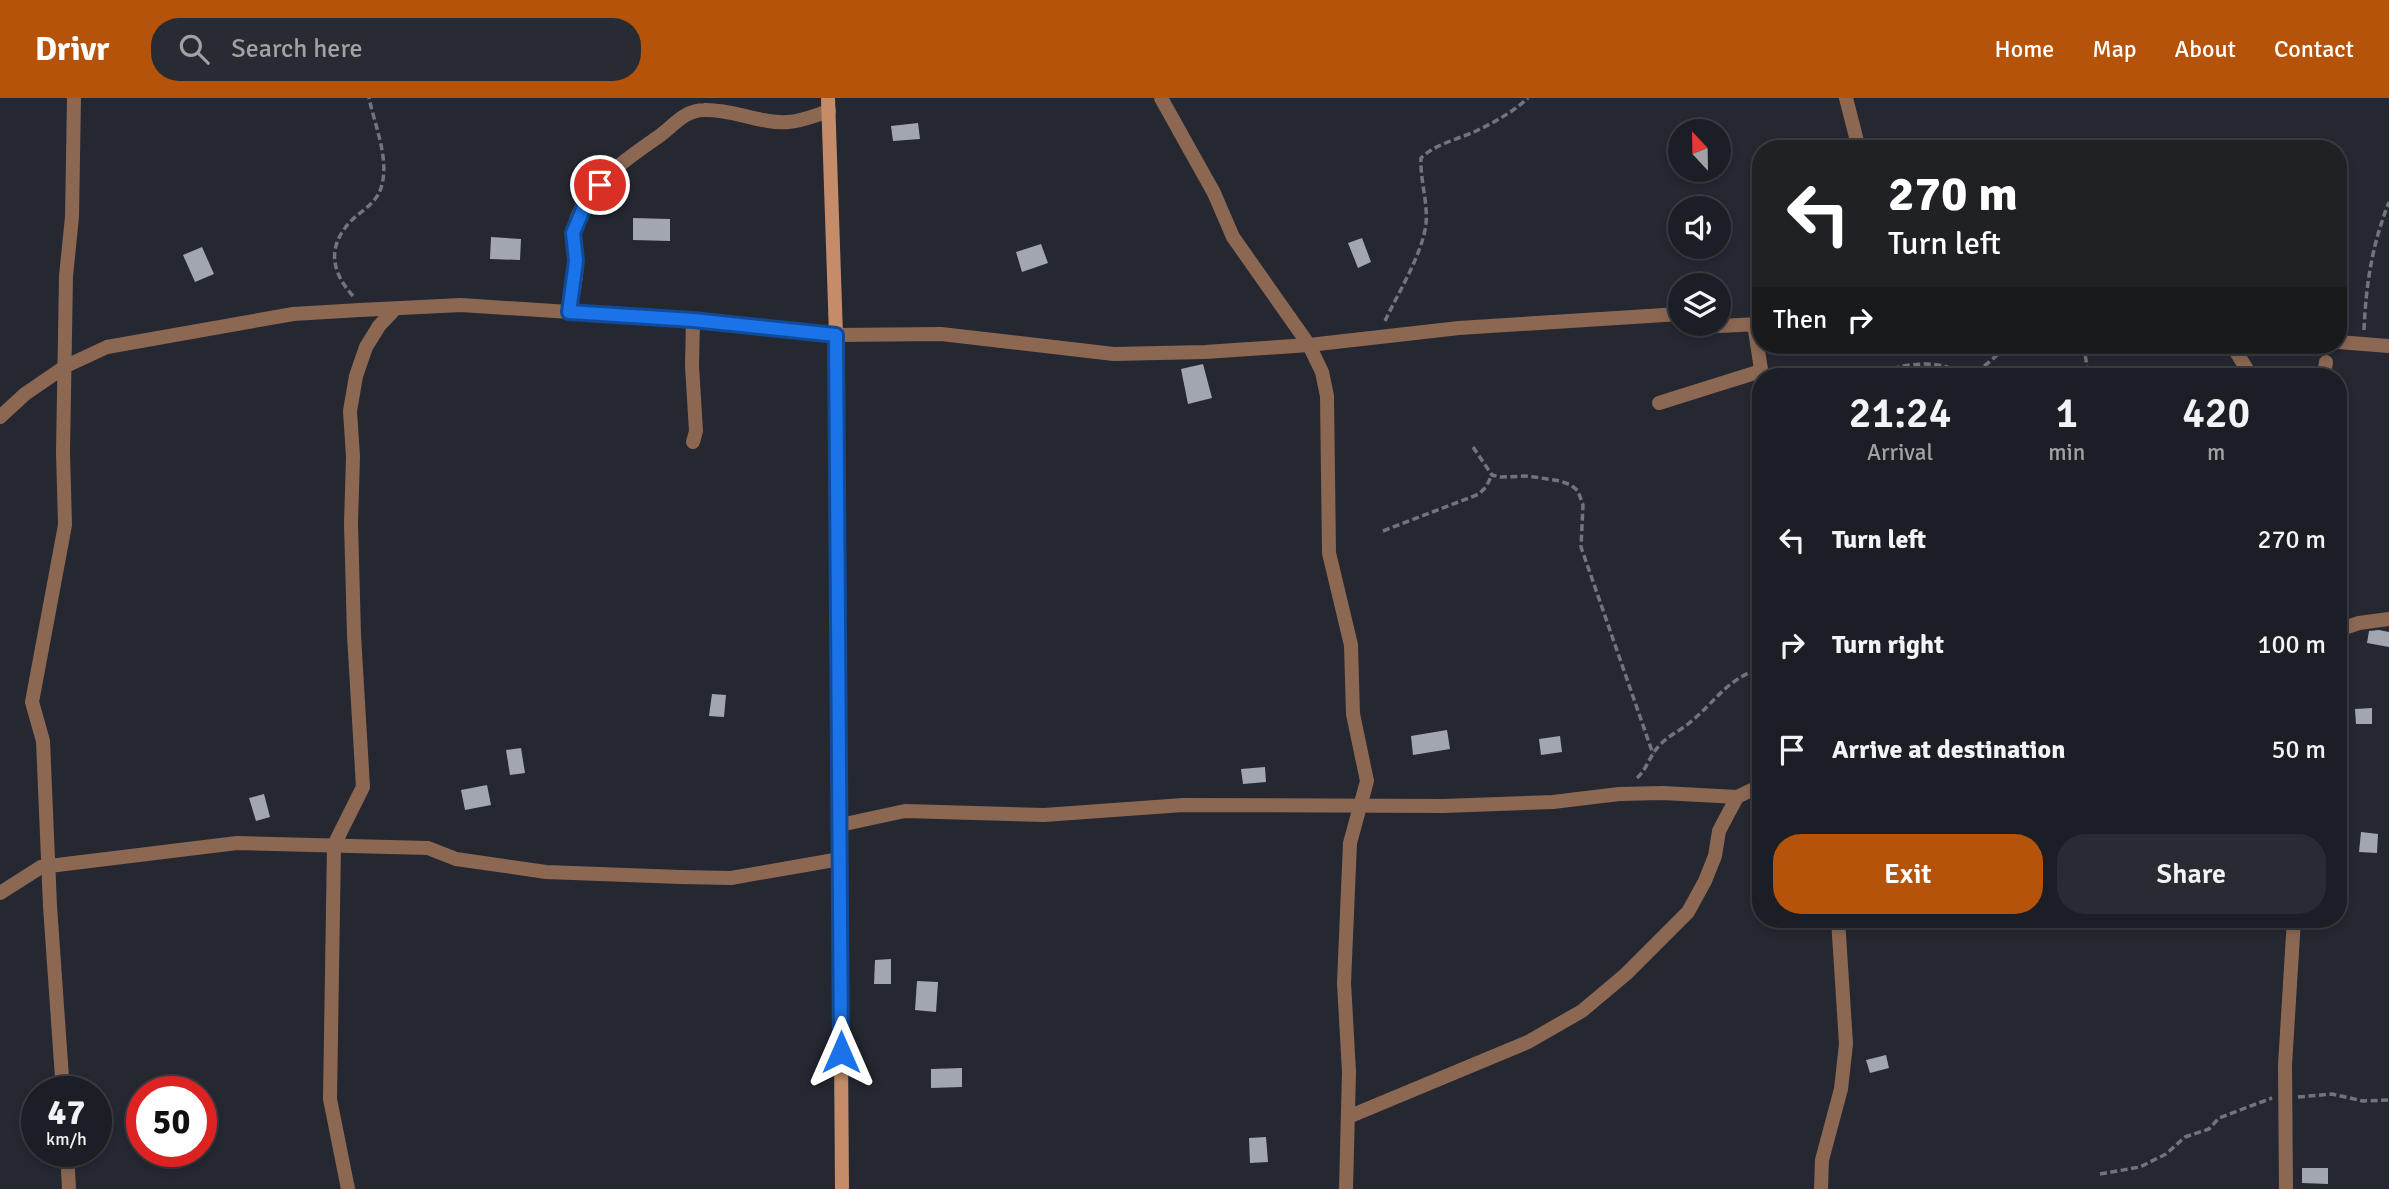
<!DOCTYPE html>
<style>
:root{--surface:#1c1e25;--page:#292b32;--text:#f1f3f6;--muted:#a0a2a7;--line:#3a3c42;--accent:#b45309}
body{margin:0;font-family:Signika,sans-serif;background:var(--page);color:var(--text);height:100vh;display:flex;flex-direction:column;font-size:26px;white-space:nowrap}
*{box-sizing:border-box;margin:0}
p{font-size:23px;color:var(--muted)}
.icon{flex:none;width:38px;height:38px;fill:none;stroke:currentColor;stroke-width:2;stroke-linecap:round;stroke-linejoin:round}
.map{position:relative;flex:1;overflow:hidden}
.sheet{position:absolute;left:1752px;top:270px;width:595px;height:560px;display:flex;flex-direction:column;background:var(--surface);border-radius:28px;box-shadow:0 4px 10px #0003,0 0 0 2px var(--line)}
.sheet>*{flex:none}
.top-card{position:absolute;left:1752px;top:42px;width:595px;height:214px;border-radius:28px;box-shadow:0 4px 10px #0003,0 0 0 2px var(--line);background:#202124;color:#fff;overflow:hidden}
.needle{width:46px;rotate:338deg}
.controls{position:absolute;left:1668px;top:21px;display:grid;gap:14px}
.controls a{display:grid;place-items:center;width:63px;height:63px;border-radius:50%;background:var(--surface);box-shadow:0 4px 10px #0003,0 0 0 2px var(--line);font-size:35px}
.speed{position:absolute;left:21px;top:978px;display:flex;gap:14px;font-size:35px;font-weight:700;text-align:center}
.speed>*{display:grid;place-content:center;width:91px;height:91px;border-radius:50%;background:var(--surface);box-shadow:0 4px 10px #0003,0 0 0 2px var(--line);line-height:1}
.speed small{font-size:18px;font-weight:400}
.speed .limit{border:10px solid #d22;background:#fff;color:#111}
.pin{position:absolute;display:grid;place-items:center;width:60px;height:60px;color:#fff;margin:-30px;border:4px solid #fff;border-radius:50%;box-shadow:0 2px 7px #0007}
.me{position:absolute;width:77px;margin:-38px;rotate:0deg;stroke-linejoin:round;filter:drop-shadow(0 0 5px #0008)}
.turn{display:flex;align-items:center;gap:24px;height:147px;padding:0 21px;font-size:32px}
.turn .icon{width:91px;height:91px;stroke-width:2.5}
.turn b{display:block;font-size:49px;line-height:60px}
.then{display:flex;align-items:center;height:66px;padding:0 21px;background:#0003;gap:14px;font-size:26px}
.eta{display:flex;justify-content:space-evenly;align-items:center;height:119px;text-align:center}
.eta b{font-size:42px;font-weight:600;line-height:49px}
.cta{display:flex;gap:14px;margin-top:auto;padding:14px 21px}
.cta a{flex:1;height:80px;border-radius:28px;background:var(--accent);color:#fff;font-size:28px;font-weight:600;line-height:80px;text-align:center}
.cta a+a{background:var(--page);color:var(--text)}
ul{padding:0;list-style:none}
li{display:flex;align-items:center;gap:21px;height:105px;padding:0 21px}
li div{flex:1}
li b{display:block;font-size:26px}
li em{font-style:normal}
header{display:flex;align-items:center;gap:42px;box-sizing:border-box;height:98px;padding:0 35px;background:var(--accent);color:#fff}
header strong{font-size:33px}
nav{display:flex;gap:38px;margin-inline-start:auto;font-size:24px}
.search{width:490px;height:63px;background:var(--page);display:flex;align-items:center;gap:18px;box-sizing:border-box;padding:0 24px;border-radius:28px;color:var(--muted);font-size:26px}
.map>svg:first-child{display:block}
.building{fill:#a1a6b0}
.lines{fill:none;stroke-linecap:round;stroke-linejoin:round}
.path{stroke:#71747c;stroke-width:3.5;stroke-dasharray:7 3.5;stroke-linecap:butt}
.street{stroke:#8c6853;stroke-width:14}
.secondary{stroke:#c58c69;stroke-width:14}
.route-casing{stroke:#114b97;stroke-width:18}
.route{stroke:#1a73e8;stroke-width:12}
</style>
<header>
<strong>Drivr</strong>
<div class="search"><svg class="icon" aria-label="search" viewBox="0 0 24 24"><circle cx="10" cy="10" r="6"/><path d="M15 15l6 6"/></svg>Search here</div>
<nav><a>Home</a><a>Map</a><a>About</a><a>Contact</a></nav>
</header>
<div class="map">
<svg width="2389" height="1091" viewBox="0 0 2389 1091">
<rect width="100%" height="100%" fill="#252831"/>
<!-- building -->
<g class="building">
<polygon points="918,25 920,41 893,43 891,28"/>
<polygon points="633,120 670,121 670,143 633,142"/>
<polygon points="491,139 521,141 520,162 490,161"/>
<polygon points="1362,140 1371,164 1358,170 1348,145"/>
<polygon points="1041,146 1048,165 1022,174 1016,154"/>
<polygon points="202,149 214,176 195,184 183,157"/>
<polygon points="1203,266 1212,300 1188,306 1181,271"/>
<polygon points="2379,532 2389,534 2389,549 2367,545 2369,533"/>
<polygon points="712,596 726,597 724,619 709,618"/>
<polygon points="2372,610 2372,626 2356,626 2355,611"/>
<polygon points="1447,632 1450,651 1413,657 1411,638"/>
<polygon points="1560,638 1562,654 1541,657 1539,641"/>
<polygon points="521,650 525,675 510,677 506,652"/>
<polygon points="1265,669 1266,684 1243,686 1241,671"/>
<polygon points="487,687 491,707 465,712 461,692"/>
<polygon points="264,696 270,719 256,723 249,700"/>
<polygon points="2361,734 2378,736 2377,755 2359,754"/>
<polygon points="891,861 891,886 874,886 875,862"/>
<polygon points="917,883 938,884 936,914 915,912"/>
<polygon points="1886,957 1889,970 1870,975 1866,962"/>
<polygon points="962,970 962,989 931,990 931,971"/>
<polygon points="1266,1039 1268,1064 1250,1065 1249,1040"/>
<polygon points="2302,1070 2328,1070 2328,1086 2302,1085"/>
</g>
<g class="lines">
<!-- path -->
<g class="path">
<path d="M353,198C334,177 327,154 345,130C355,115 375,109 381,90C390,62 375,28 369,0"/>
<path d="M1385,223C1398,195 1422,157 1426,126C1428,104 1420,82 1421,60C1435,46 1459,41 1476,33C1495,24 1513,14 1528,0"/>
<path d="M2364,232C2366,186 2372,147 2389,104"/>
<polyline points="2084,247 2088,278"/>
<path d="M1873,278C1891,268 1924,263 1944,268C1953,270 1961,276 1971,274C1985,271 1997,257 2006,247"/>
<polyline points="1473,349 1492,377 1500,379 1528,378 1560,383 1571,387 1578,393 1583,407 1581,449 1653,656"/>
<polyline points="1383,433 1479,396 1486,389 1492,377"/>
<path d="M1637,680C1647,671 1649,659 1658,649C1666,639 1678,634 1688,626C1717,603 1723,584 1760,570"/>
<polyline points="2298,999 2332,996 2363,1003 2389,1002"/>
<polyline points="2100,1076 2140,1069 2166,1056 2185,1039 2209,1031 2219,1020 2272,1000"/>
</g>
<!-- street -->
<g class="street">
<polyline points="1161,0 1214,95 1233,139 1309,247 1322,274 1327,298 1329,455 1351,547 1353,616 1367,683 1350,745 1344,885 1349,974 1346,1091"/>
<polyline points="1846,0 1859,51"/>
<path d="M568,214C573,198 578,178 576,162C575,153 572,144 573,135C579,93 623,63 655,41C671,31 683,12 704,12C733,11 760,26 788,24C802,23 816,17 829,13"/>
<polyline points="693,222 692,268 696,333 693,344"/>
<polyline points="1694,226 1698,229 1760,226"/>
<polyline points="1754,226 1762,278"/>
<polyline points="2338,244 2389,248"/>
<polyline points="2232,247 2251,278"/>
<polyline points="2324,278 2326,264"/>
<polyline points="1659,305 1761,273"/>
<polyline points="0,319 25,296 66,268 107,249 293,216 360,212 461,207 693,222 836,237 941,236 1114,256 1205,254 1309,247 1459,230 1680,216"/>
<polyline points="2338,532 2359,525 2389,521"/>
<polyline points="840,727 905,713 1044,717 1183,707 1443,708 1553,704 1619,696 1663,695 1737,699 1760,688"/>
<polyline points="0,795 41,769 237,745 428,750 456,761 546,774 680,779 731,780 840,761"/>
<polyline points="63,994 50,808 43,643 32,604 65,427 63,354 66,178 72,119 74,0"/>
<polyline points="1348,1019 1528,944 1582,913 1626,876 1688,814 1705,783 1715,758 1719,733 1737,699"/>
<polyline points="67,1054 69,1091"/>
<polyline points="348,1091 330,1001 334,747 363,689 354,537 351,425 353,359 350,313 356,278 366,249 379,228 395,211"/>
<polyline points="1821,1091 1822,1062 1841,991 1846,946 1838,821"/>
<polyline points="2286,1091 2285,967 2294,821"/>
</g>
<!-- secondary -->
<polyline class="secondary" points="828,0 836,237 842,1091"/>
</g>
<g class="lines">
<defs>
<polyline id="route" points="600,87 586,104 573,135 576,163 569,214 693,222 836,237 841,954"/>
</defs>
<!-- route casing -->
<use href="#route" class="route-casing"/>
<!-- route -->
<use href="#route" class="route"/>
</g>
</svg>
<div class="controls">
<a><svg class="needle" viewBox="-14 -14 28 28"><path d="M0-13l5 13h-10z" fill="#e53935"/><path d="M0 13l5-13h-10z" fill="#a0a2a7"/></svg></a>
<a><svg class="icon" aria-label="sound" viewBox="0 0 24 24"><path d="M4 9h4l5-4v14l-5-4H4zM17 9q2 3 0 6"/></svg></a>
<a><svg class="icon" aria-label="layers" viewBox="0 0 24 24"><path d="M12 4l9 5-9 5-9-5zM3 14l9 5 9-5"/></svg></a>
</div>
<div class="speed"><div>47<small>km/h</small></div><div class="limit">50</div></div>
<div class="pin" style="left:600px;top:87px;background:#d93025"><svg class="icon" aria-label="arrive" viewBox="0 0 24 24"><path d="M6 21V4h12l-3 4 3 4H6"/></svg></div>
<svg class="me" style="left:841px;top:954px" viewBox="-20 -20 40 40"><path d="M0-17L14 15 0 8-14 15z" fill="#1a73e8" stroke="#fff" stroke-width="4"/></svg>
<div class="top-card">
<div class="turn"><svg class="icon" aria-label="left" viewBox="0 0 24 24"><path d="M17 20v-9H6M10 6l-5 5 5 5"/></svg><div><b>270 m</b>Turn left</div></div>
<div class="then">Then<svg class="icon" aria-label="right" viewBox="0 0 24 24"><path d="M7 20v-9h11M14 6l5 5-5 5"/></svg></div>
</div>
<section class="sheet">
<div class="eta">
<div><b>21:24</b><p>Arrival</p></div>
<div><b>1</b><p>min</p></div>
<div><b>420</b><p>m</p></div>
</div>
<ul>
<li><svg class="icon" aria-label="left" viewBox="0 0 24 24"><path d="M17 20v-9H6M10 6l-5 5 5 5"/></svg><div><b>Turn left</b></div><em>270 m</em></li>
<li><svg class="icon" aria-label="right" viewBox="0 0 24 24"><path d="M7 20v-9h11M14 6l5 5-5 5"/></svg><div><b>Turn right</b></div><em>100 m</em></li>
<li><svg class="icon" aria-label="arrive" viewBox="0 0 24 24"><path d="M6 21V4h12l-3 4 3 4H6"/></svg><div><b>Arrive at destination</b></div><em>50 m</em></li>
</ul>
<div class="cta"><a>Exit</a><a>Share</a></div>
</section>
</div>
